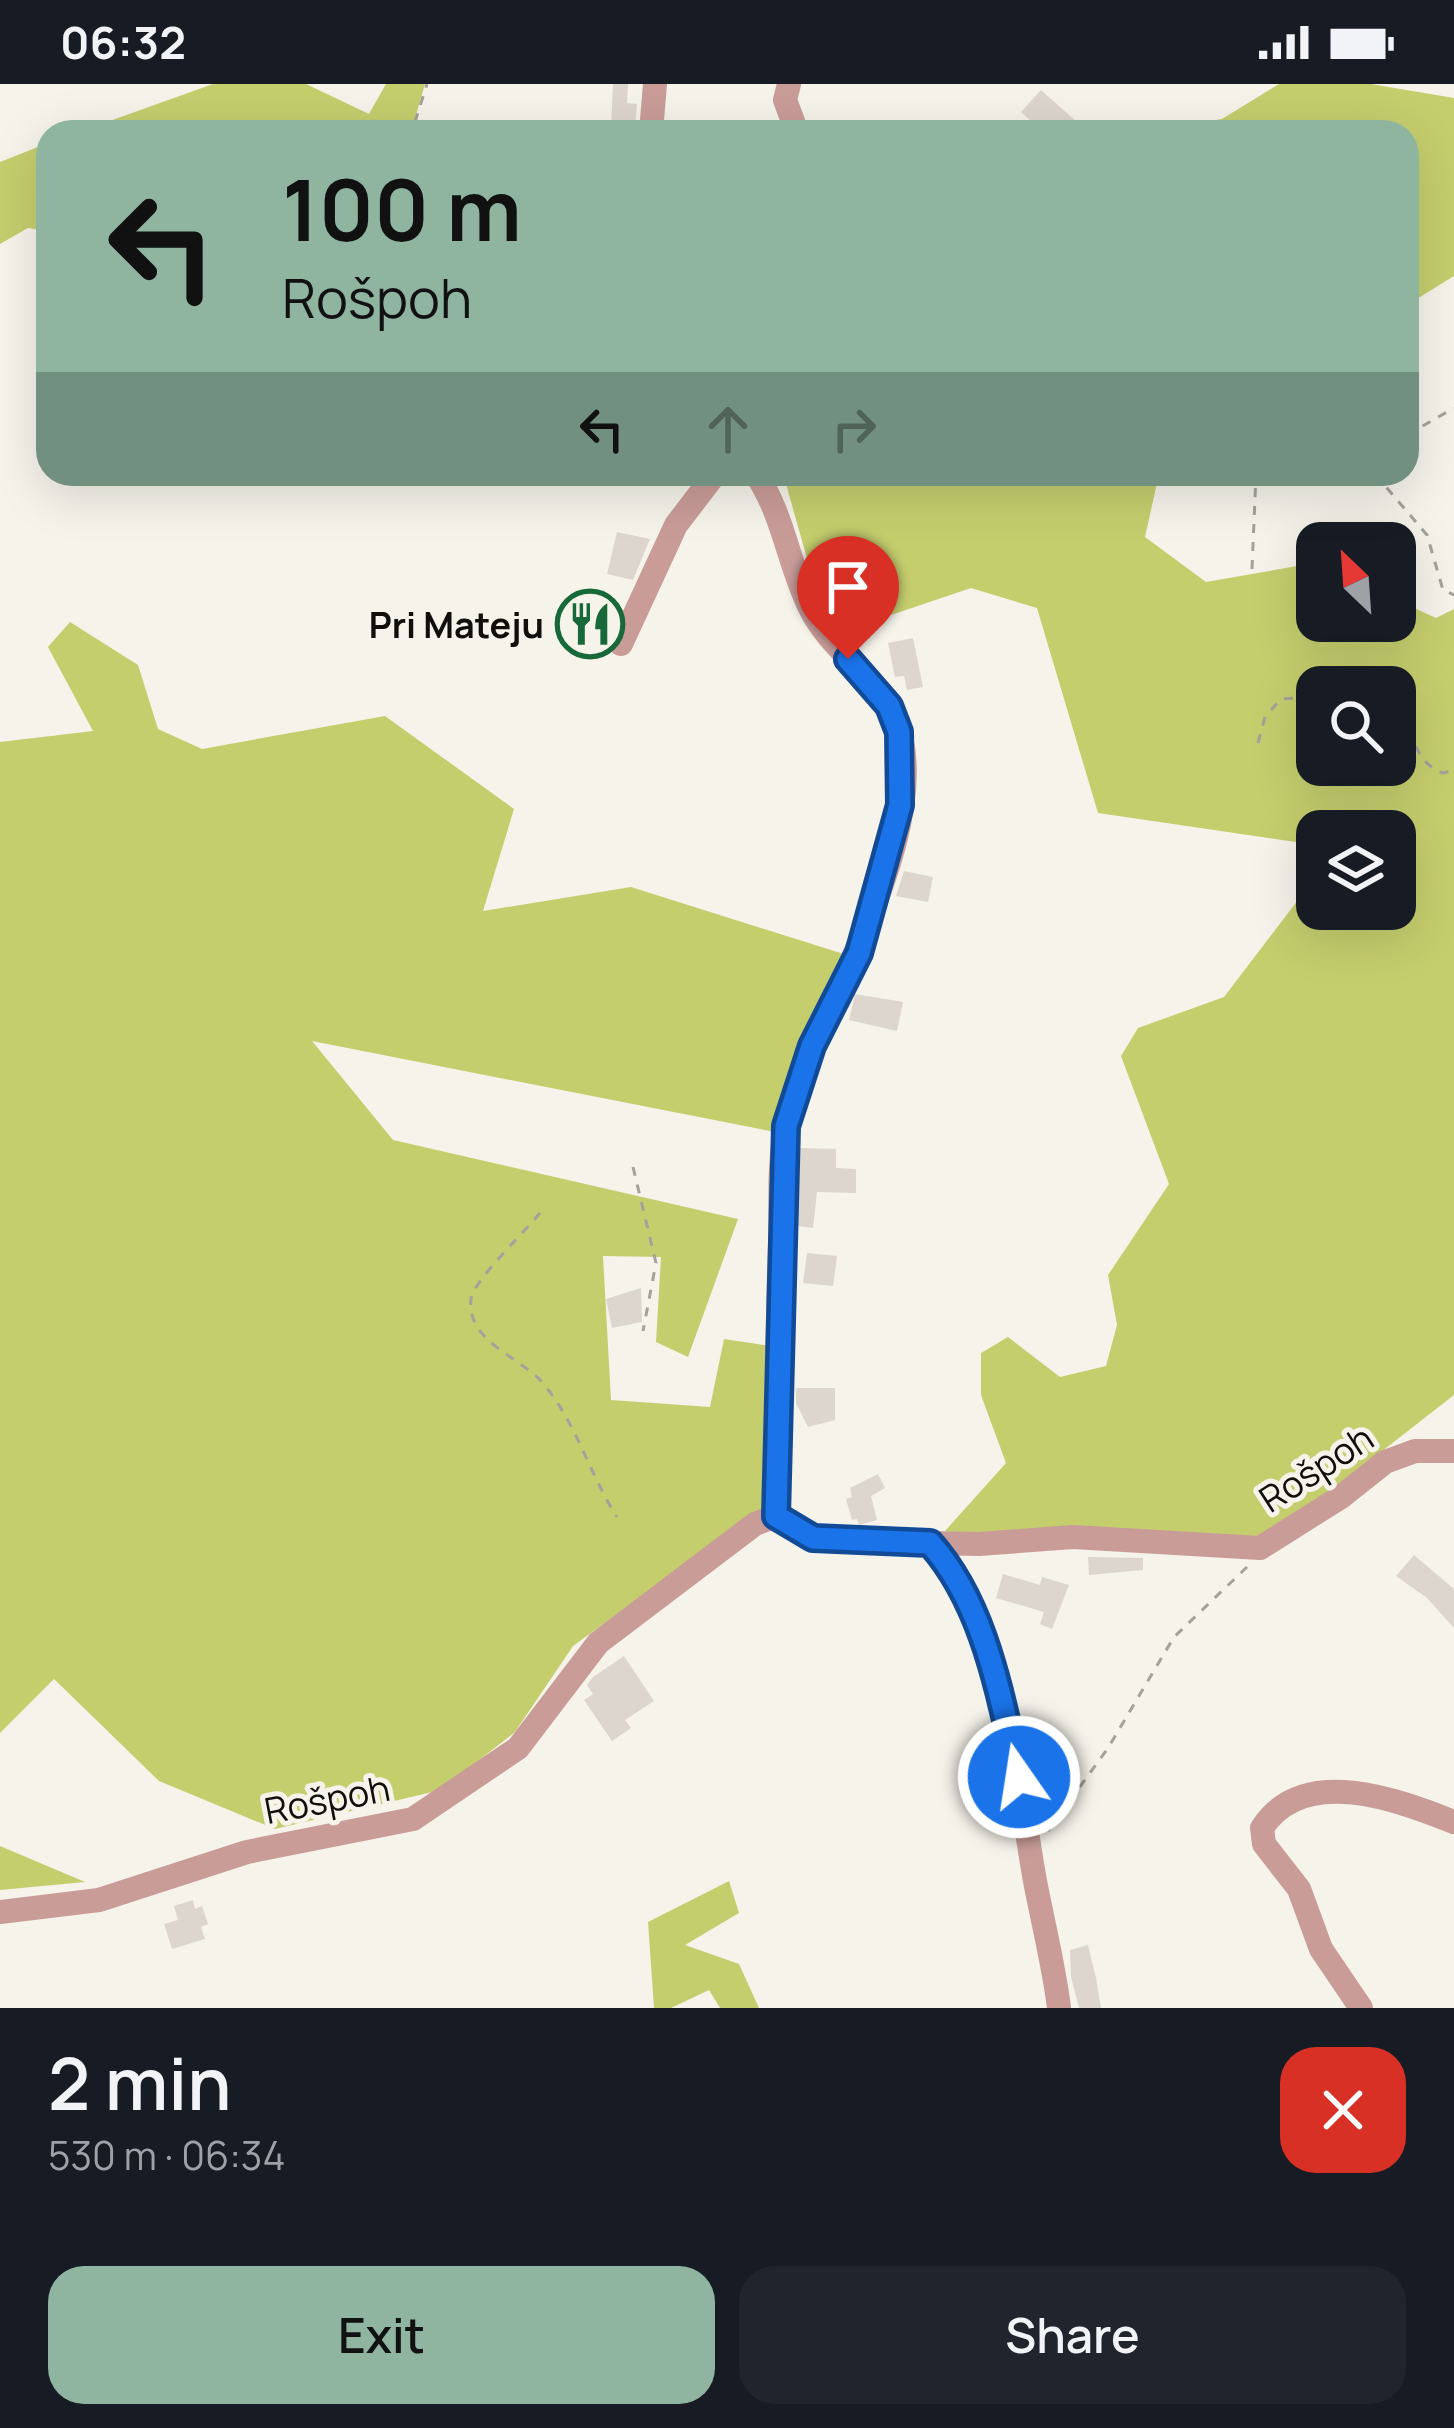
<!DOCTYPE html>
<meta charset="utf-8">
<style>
:root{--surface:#171b24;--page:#20242c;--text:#f1f3f6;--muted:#9ea1a6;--accent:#8fb5a1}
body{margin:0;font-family:Manrope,sans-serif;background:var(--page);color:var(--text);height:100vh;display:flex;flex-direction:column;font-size:45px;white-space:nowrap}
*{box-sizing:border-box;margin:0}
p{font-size:39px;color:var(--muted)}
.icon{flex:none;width:66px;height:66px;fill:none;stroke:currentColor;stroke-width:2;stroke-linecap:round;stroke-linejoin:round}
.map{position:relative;height:1924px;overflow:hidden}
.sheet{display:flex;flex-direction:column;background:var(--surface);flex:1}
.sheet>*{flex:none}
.banner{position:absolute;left:36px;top:36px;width:1383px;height:366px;border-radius:36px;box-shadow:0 12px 48px #0002;background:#8fb5a1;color:#111;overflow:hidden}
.needle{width:78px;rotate:335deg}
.controls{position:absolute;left:1296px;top:438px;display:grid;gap:24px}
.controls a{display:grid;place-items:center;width:120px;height:120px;border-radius:24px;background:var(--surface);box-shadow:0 12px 48px #0002;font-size:60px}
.pin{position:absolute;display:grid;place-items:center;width:102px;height:102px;color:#fff;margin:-123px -51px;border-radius:50% 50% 50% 0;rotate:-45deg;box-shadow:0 0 12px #0007}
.pin .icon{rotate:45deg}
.me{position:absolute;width:132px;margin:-66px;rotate:347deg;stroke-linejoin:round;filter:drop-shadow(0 0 9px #0008)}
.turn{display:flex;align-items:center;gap:42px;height:252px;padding:0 48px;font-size:54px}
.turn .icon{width:156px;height:156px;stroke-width:2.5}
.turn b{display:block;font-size:84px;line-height:102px}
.lanes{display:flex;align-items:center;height:114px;padding:0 48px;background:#0003;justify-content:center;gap:60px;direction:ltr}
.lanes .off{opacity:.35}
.round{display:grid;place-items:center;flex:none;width:126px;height:126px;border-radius:36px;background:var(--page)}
.overview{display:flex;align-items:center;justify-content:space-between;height:204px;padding:0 48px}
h1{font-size:72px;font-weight:600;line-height:90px}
.cta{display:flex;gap:24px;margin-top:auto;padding:24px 48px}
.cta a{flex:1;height:138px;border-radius:36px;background:var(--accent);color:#111;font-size:48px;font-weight:600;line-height:138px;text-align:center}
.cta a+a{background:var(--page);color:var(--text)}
.status{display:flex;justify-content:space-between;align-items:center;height:84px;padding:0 60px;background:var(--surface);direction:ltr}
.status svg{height:33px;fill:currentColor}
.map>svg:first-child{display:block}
.forest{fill:#c5ce6d;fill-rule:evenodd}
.building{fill:#ddd6cf}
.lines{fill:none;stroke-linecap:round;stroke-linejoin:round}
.path{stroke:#a3a29b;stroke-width:3;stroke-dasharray:9 9;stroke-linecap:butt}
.minor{stroke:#c99c98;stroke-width:24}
.route-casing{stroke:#114b97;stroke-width:30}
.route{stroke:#1a73e8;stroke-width:21}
.labels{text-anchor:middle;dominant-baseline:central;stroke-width:10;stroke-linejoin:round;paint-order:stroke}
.poi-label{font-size:36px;font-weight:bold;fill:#100f0c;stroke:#f5f3ea;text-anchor:end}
.street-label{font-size:36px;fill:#100f0c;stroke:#f5f3ea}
</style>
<div class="status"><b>06:32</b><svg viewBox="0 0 49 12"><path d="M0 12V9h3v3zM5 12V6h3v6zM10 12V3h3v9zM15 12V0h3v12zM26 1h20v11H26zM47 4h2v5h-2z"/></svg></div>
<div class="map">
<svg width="1454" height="1924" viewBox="0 0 1454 1924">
<rect width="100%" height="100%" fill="#f5f3ea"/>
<!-- forest -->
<g class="forest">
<polygon points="213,0 306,0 369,30 386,0 425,0 411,48 79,48"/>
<polygon points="1279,0 1371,0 1454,14 1454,192 1407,221 1407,48 1143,48 1222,35"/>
<polygon points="48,59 48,147 28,144 0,160 0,78"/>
<path d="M795,390H1159L1145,453L1206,498L1314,479L1317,537H1395V515L1436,534L1454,525V1311L1281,1446L1234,1459L974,1454L945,1447L1006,1379L981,1311V1269L1008,1253L1060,1293L1106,1282L1117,1241L1108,1191L1169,1100L1121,972L1138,944L1224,913L1317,791V825H1395V747H1317V761L1098,729L1037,524L971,504L891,531L810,485L786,400ZM1317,603H1395V681H1317Z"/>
<polygon points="70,538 138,581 158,645 202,665 385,632 514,725 483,827 631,803 850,872 775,1048 312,957 393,1056 738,1135 688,1273 656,1258 661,1173 603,1172 611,1316 710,1323 724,1255 771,1262 766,1422 573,1562 515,1648 441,1706 275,1745 159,1697 54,1595 0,1649 0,658 93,647 48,563"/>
<polygon points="0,1762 85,1798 0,1806"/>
<polygon points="729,1797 739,1829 685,1861 739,1880 759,1924 720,1924 709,1906 671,1924 654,1924 648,1838"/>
</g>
<!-- building -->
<g class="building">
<polygon points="613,0 628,0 627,19 637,20 635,44 611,43"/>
<polygon points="1041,6 1088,48 1043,48 1021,28"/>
<polygon points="617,448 650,455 633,496 607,490"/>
<polygon points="590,509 602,538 607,536 610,544 607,568 589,575 587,570 580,573 562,520"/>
<polygon points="913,554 923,603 907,606 904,592 895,593 888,559"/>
<polygon points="904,787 933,793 928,818 896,812"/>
<polygon points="855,910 903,918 897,947 849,936"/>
<polygon points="800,1064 836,1065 836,1084 856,1085 856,1109 817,1108 813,1144 797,1142"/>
<polygon points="807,1169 837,1172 833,1202 803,1199"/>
<polygon points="641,1204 642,1238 612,1244 606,1215"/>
<polygon points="796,1304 835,1304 835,1336 808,1343 796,1319"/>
<polygon points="878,1390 885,1404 871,1412 877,1436 859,1441 857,1435 852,1436 846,1415 852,1413 850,1404"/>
<polygon points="1414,1471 1454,1505 1454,1544 1427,1514 1396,1492"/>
<polygon points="1088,1473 1143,1474 1143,1486 1089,1491"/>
<polygon points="1003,1490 1040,1501 1042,1493 1069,1501 1052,1545 1040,1540 1044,1528 996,1514"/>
<polygon points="624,1572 654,1617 625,1636 631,1644 612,1657 584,1616 593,1610 587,1601 593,1593"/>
<polygon points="193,1816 195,1825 202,1822 208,1840 201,1843 205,1855 172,1865 164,1840 178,1836 174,1822"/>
<polygon points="1088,1861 1096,1894 1101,1924 1079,1924 1071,1893 1070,1866"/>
</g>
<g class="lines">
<!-- path -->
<g class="path">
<polyline points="415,38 427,0"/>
<polyline points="1407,351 1454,324"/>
<polyline points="1375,390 1427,451 1443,506 1454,511"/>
<polyline points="1252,485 1256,390"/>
<path d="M1395,633C1416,649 1415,680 1443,689L1454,686"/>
<polyline points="1258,659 1265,633 1281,615 1317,613"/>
<polyline points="633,1083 656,1179 643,1247"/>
<path d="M540,1129C525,1148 473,1197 471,1215C466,1256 517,1272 540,1296C575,1334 589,1390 617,1433"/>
<polyline points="1048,1747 1108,1664 1174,1553 1247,1483"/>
</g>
<!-- minor -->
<g class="minor">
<polyline points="789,0 785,16 797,48"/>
<polyline points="651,48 655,0"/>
<path d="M756,390C784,432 788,479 810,524C829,563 869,587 890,624C950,732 812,932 787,1039C778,1076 781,1120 780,1158C777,1249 776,1340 776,1432"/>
<polyline points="621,560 676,441 715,390"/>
<polyline points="776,1432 813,1454 836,1457 979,1460 1073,1453 1260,1464 1341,1413 1385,1378 1415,1367 1454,1367"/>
<path d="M930,1459C1009,1546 1015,1687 1035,1797C1043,1839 1054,1882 1059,1924"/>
<polyline points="0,1828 99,1816 247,1768 413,1735 518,1664 598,1559 755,1440 776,1432"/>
<path d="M1361,1924L1321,1865L1299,1805L1264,1760L1262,1744C1304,1679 1400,1717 1454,1738"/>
</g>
</g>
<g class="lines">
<defs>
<path id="route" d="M848,575L889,622L899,648L900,721L859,869L812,962L786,1042L776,1432L813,1454L930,1459C986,1522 1000,1613 1019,1693"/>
</defs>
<!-- route casing -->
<use href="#route" class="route-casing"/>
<!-- route -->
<use href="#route" class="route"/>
</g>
<!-- icons -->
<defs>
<symbol id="restaurant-ring" viewBox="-11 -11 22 22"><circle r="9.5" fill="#f5f3ea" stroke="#186939" stroke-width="1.5"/><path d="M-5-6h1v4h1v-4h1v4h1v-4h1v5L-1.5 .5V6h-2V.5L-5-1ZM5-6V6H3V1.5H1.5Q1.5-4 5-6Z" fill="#186939"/></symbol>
</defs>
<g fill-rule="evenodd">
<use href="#restaurant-ring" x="552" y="502" width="76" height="76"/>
</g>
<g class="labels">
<!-- poi labels -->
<g class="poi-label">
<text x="544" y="540">Pri Mateju</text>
</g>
<!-- street labels -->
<g class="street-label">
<text transform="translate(1316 1384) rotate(-33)">Rošpoh</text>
<text transform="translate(327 1715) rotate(-11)">Rošpoh</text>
</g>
</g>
</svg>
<div class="controls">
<a><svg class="needle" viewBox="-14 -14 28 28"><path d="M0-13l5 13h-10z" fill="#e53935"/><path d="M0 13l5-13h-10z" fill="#9ea1a6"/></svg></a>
<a><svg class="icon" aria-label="search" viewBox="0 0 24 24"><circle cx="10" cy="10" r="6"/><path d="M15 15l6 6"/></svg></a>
<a><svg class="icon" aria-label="layers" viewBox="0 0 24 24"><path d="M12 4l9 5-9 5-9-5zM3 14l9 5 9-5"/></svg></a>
</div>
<div class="pin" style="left:848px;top:575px;background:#d93025"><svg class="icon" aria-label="arrive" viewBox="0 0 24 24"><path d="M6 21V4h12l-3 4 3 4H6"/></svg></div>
<svg class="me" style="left:1019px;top:1693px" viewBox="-20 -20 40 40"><circle r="17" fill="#1a73e8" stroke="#fff" stroke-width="3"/><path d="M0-11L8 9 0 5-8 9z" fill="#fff"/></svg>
<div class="banner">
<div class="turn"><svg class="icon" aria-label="left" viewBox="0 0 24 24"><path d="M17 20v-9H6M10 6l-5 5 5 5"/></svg><div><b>100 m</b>Rošpoh</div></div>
<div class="lanes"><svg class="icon" aria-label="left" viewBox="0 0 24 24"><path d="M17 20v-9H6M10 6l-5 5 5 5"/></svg><svg class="icon off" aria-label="ahead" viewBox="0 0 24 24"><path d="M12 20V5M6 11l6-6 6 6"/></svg><svg class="icon off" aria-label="right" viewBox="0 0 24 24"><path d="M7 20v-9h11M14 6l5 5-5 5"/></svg></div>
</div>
</div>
<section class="sheet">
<div class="overview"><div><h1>2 min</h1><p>530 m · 06:34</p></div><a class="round" style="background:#d93025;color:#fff"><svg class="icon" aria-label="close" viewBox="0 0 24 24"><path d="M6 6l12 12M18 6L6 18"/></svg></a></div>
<div class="cta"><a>Exit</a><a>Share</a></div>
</section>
